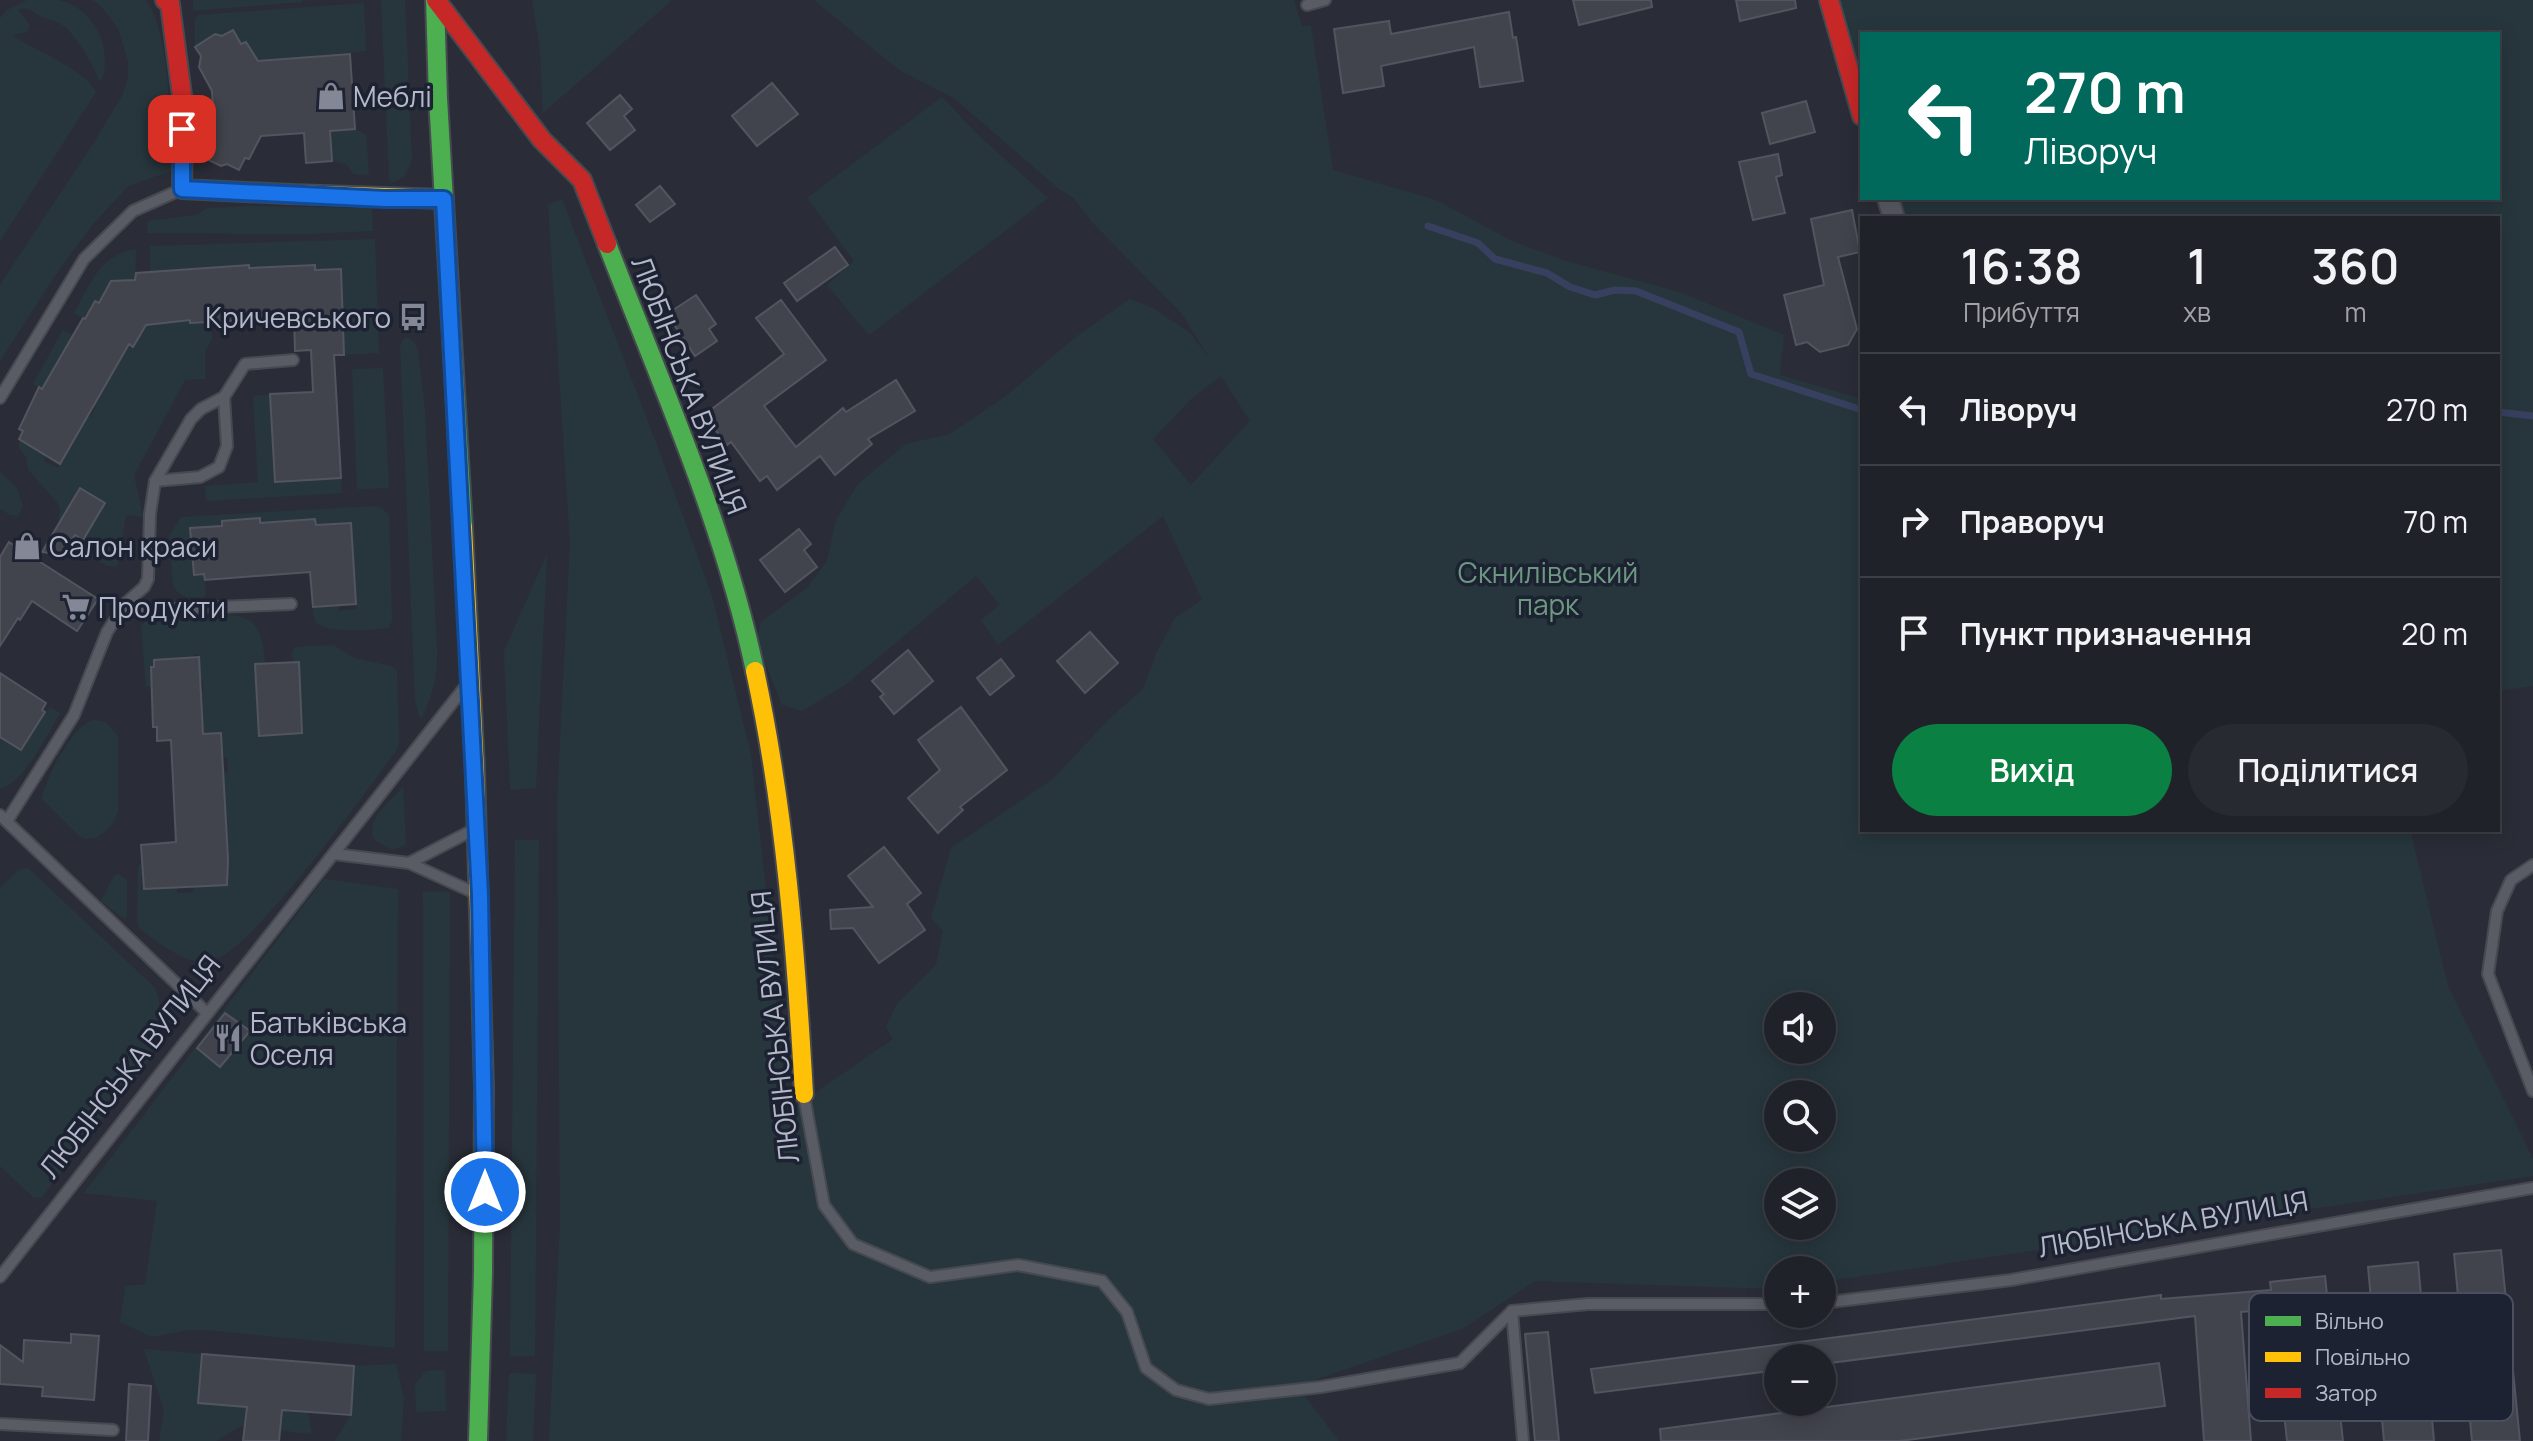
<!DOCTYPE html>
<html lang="uk">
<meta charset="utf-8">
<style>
:root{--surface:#202229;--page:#282a31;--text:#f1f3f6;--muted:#a2a4a8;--line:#3d3f46;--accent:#0b8043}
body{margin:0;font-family:Manrope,sans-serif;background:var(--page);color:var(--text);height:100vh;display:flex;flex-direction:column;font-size:30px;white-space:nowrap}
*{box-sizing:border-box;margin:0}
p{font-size:26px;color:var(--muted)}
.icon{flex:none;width:44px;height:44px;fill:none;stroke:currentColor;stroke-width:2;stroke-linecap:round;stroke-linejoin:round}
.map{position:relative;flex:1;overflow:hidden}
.sheet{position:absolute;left:1860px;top:216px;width:640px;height:616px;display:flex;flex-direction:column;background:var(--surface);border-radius:0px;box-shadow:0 4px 20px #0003,0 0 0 2px var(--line)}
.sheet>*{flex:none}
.hud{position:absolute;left:1860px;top:32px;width:640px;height:168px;border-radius:0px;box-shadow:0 4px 20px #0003,0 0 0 2px var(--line);background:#00695c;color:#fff;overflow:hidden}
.buttons{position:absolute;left:1764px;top:992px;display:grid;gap:16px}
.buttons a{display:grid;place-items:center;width:72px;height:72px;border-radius:50%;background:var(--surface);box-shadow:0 4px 20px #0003,0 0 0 2px var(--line);font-size:40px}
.pin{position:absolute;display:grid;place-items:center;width:68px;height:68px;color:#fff;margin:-34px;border-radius:16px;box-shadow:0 4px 12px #0006}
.me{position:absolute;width:88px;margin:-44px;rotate:0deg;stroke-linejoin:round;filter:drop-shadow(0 0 6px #0008)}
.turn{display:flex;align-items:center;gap:28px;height:168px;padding:0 32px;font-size:36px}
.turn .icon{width:104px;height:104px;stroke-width:2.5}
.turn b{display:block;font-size:56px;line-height:68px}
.eta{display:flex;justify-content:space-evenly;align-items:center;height:136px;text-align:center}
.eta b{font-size:48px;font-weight:600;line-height:56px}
.cta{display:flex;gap:16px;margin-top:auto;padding:16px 32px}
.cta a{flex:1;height:92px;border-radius:48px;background:var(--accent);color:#fff;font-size:32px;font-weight:600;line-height:92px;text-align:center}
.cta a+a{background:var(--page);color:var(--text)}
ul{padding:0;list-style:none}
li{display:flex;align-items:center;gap:24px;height:112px;padding:0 32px;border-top:2px solid var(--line)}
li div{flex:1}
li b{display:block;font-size:30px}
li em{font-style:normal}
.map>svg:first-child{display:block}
.green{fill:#27363d;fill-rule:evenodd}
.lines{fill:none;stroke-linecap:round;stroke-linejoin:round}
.stream{stroke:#384060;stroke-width:7}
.building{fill:#42444d;stroke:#52555f;stroke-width:2}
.lane-casing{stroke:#464950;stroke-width:14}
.street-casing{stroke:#464950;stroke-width:24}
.fast-casing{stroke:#464950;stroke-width:22}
.slow-casing{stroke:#464950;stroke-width:22}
.jam-casing{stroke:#464950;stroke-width:22}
.lane{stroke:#5a5c65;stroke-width:10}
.street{stroke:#5a5c65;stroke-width:20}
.fast{stroke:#4caf50;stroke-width:18}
.slow{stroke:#ffc107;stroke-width:18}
.jam{stroke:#c62828;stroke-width:18}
.route-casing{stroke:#114b97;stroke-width:20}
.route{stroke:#1a73e8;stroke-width:14}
.labels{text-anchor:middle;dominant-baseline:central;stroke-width:7;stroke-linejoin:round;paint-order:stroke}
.poi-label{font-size:28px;fill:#b4b8c8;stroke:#1d2232;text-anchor:start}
.street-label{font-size:28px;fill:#b4b8c8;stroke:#1d2232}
.park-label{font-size:28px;fill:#6c997f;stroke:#1d2232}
.key{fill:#1d2232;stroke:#4a4f5f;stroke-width:2}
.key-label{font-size:22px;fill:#b4b8c8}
</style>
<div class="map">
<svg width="2533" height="1441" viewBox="0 0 2533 1441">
<rect width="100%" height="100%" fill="#2a2d37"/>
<!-- green -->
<g class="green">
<path d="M27,0C37,0 49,0 59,0C94,8 113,49 102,80L98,79C97,69 74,33 64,26C57,21 48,20 40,16C31,11 28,6 18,10L30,25L27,32L12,35C33,50 86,70 96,92L0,241V18L7,10Z"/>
<path d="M92,0H146C172,38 169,125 172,171L128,186L93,224L58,271L0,361V285L93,144L123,94L128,78V61L118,28L100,5Z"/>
<polygon points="193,0 302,0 302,2 193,11"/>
<polygon points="381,0 405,0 412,160 404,177 392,183 389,179"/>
<polygon points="532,0 672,0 543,113 540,50"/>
<path d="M814,0H1294L1302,26H1311L1333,170L1436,200L1512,241L1566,261L1679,292L1784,335L1780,375L1862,399V830H2410L2448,986L2533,1159V1176L1822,1282V1270H1778L1776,1289L1535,1281L1462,1329L1297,1386L1339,1441H549L560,1224L557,803L570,543L548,205L562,199L657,445L712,596L751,755L771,935L786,1113L893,1039L886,1027L897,1004L936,965L943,931L931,918L951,848L1053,779L1109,719L1143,689L1156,654L1175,618L1202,600L1163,516L998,645L981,620L1000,605L976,576L845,685L802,711L782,705L757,642L761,622L807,588L827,561L836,520L858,484L906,444L950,434L1006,396L1077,336L1130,299L1153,308L1190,333L1211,361L1182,314L1092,222L1073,197L1059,189L954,98L899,70ZM1221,376L1250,421L1191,485L1153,439L1192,398ZM1778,1006H1822V1050H1778ZM1778,1094H1822V1138H1778ZM1778,1182H1822V1226H1778Z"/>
<polygon points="1833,0 2533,0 2533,686 2498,691 2498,218 1900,218 1894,198 2498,198 2498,34 1862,34 1862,98"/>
<polygon points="364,3 366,51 253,62 233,30 208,44 206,40 195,47 195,18 199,15"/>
<polygon points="942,97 977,134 1048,198 869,335 827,285 854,261 807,198"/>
<polygon points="355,129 366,135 369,173 365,175 354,174 346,164 332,161 330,131"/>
<polygon points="251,206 372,208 373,231 306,234 147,233 148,221 196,215 208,208"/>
<polygon points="375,239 379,353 344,355 340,269 150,273 150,246"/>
<path d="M136,249L135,280L111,281L106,300L101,298L89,321L74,313C91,284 99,255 136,249Z"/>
<path d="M190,317L191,323H206L212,317V339L205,352V379L185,380L134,475L143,517L126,515L118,564L114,567C99,563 86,556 83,540L105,503L80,488L58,525L60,509L57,502L28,469L26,457L19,447V439L46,456L44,461L58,468L87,416L90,417L96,408L93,405L129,344L133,346L142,322L161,323Z"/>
<path d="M63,330L77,338C59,350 54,372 47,392L33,384Z"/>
<path d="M405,337L413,341L418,350L425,411L437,648C438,675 433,693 422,718L419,716L415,700L400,345Z"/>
<polygon points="383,368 389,488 357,489 352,369"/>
<polygon points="270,394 275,481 341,478 342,493 206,501 205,486 258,482 253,396"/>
<polygon points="0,472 17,488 23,506 18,516 10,515 0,509"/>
<path d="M375,506L382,508L389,515L392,621L388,628C373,630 323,634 315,621C314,618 313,611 313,607L339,606V611L357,609L350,523L316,525L315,519L260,523V518L222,521V526L191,528L194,574H204L206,593L203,598L186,597L178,593L173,585L169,536L181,517Z"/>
<polygon points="547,554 536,788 510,790 504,651"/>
<path d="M214,615C255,613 262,625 265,664L293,662L292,652L295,647L333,645L354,658L391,666L397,671L399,743L396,751C367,790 250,954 211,961C185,966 160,943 140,929L137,923L138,866L142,864L141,889L177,887V893L193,892L194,887L227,885L223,773L228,772L227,757H222L220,733L203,734L200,692H204L203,681H200L198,654H193V657L154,660L155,688L146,686L141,626L146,621H186Z"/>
<path d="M50,707L60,713C48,733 23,784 0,789V737L21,750Z"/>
<path d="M95,720L105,722L118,736V812L112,824L103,833L95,838L85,839L78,835L42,799C45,779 74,722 95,720Z"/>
<path d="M403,787L406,845L392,850L375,840C363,821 391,801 403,787Z"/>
<polygon points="515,840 539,840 535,1356 510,1356"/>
<path d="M28,868L155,988C164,1017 163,1032 150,1059L41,1198L33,1197L0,1166V888L19,870Z"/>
<polygon points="119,874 127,880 127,917 124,919 101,901 114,876"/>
<polygon points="324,879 398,889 395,1348 205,1330 188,1330 152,1337 120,1322 125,1286 145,1284 157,1201 84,1193"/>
<polygon points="423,892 450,892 448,1351 424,1351"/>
<polygon points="144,1349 202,1354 198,1403 308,1412 312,1434 241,1426 216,1441 159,1441 164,1410"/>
<polygon points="396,1364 404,1399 401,1441 335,1441 351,1415 354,1366"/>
<polygon points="445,1370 446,1411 416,1412 415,1384 426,1371"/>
<polygon points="509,1373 536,1374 533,1441 506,1441"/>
</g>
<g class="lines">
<!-- stream -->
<g class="stream">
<polyline points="1428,226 1478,243 1495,259 1547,273 1570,287 1595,295 1615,290 1636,291 1739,332 1751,374 1862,410"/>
<polyline points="2498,412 2533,416"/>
</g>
</g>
<!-- building -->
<g class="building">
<polygon points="1573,0 1651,0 1652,7 1579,25"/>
<polygon points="1736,0 1795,0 1796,8 1740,21"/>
<polygon points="1509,12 1513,38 1516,37 1523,81 1480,87 1474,47 1381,66 1384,86 1343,93 1334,29 1389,21 1391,34"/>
<polygon points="233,30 241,44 246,42 258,61 350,54 355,129 330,131 332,161 306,163 304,133 261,136 249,159 245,158 239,170 227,164 221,166 200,156 205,146 201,136 213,109 212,91 199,67 201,56 195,47 215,34 222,36"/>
<polygon points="772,83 798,114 757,146 732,116"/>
<polygon points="620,95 632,109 624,116 635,130 610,150 587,123"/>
<polygon points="1806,101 1815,132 1770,144 1762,113"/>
<polygon points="1778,154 1782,175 1776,177 1785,213 1753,220 1739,162"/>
<polygon points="660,186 675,204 650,222 636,205"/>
<polygon points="1852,210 1860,252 1838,257 1857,329 1848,345 1820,352 1807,342 1796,345 1784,295 1824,285 1811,219"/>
<polygon points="835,247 848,265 797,301 784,283"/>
<polygon points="249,265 249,268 315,265 315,270 341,269 344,355 334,355 341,478 275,482 270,394 313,392 311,350 295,351 294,318 190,323 190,320 146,325 133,347 129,344 60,464 19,439 23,431 19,429 39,387 42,389 83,318 85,319 95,301 99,303 111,281 135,280 136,273"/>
<polygon points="696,295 716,324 709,329 717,341 695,356 667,314"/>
<polygon points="781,300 826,360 764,406 796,447 843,408 846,412 896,380 915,411 868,439 872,444 835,475 820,456 777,490 767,476 760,481 731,442 727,445 704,415 784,354 756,318"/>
<polygon points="80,488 105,503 83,540 75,535 62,555 42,552"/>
<polygon points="260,518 260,523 315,519 316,525 351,523 356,604 313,607 310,572 205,580 204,574 194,575 190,528 222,526 222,521"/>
<polygon points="799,529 811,544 804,550 817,567 785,592 760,560"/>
<polygon points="9,542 98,599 77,631 32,601 20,620 18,618 0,646 0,557"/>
<polygon points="1090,632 1118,663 1085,693 1057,661"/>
<polygon points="908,650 933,681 894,714 880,697 884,694 872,681"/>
<polygon points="199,657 203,734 221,733 228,859 227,885 144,889 141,845 176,842 171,740 157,741 157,727 153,727 151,667 154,667 154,660"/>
<polygon points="1001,659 1014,676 990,695 977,678"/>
<polygon points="299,662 302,733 259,736 255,664"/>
<polygon points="0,673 46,703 42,710 45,712 21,750 0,737"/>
<polygon points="961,707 1007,770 960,807 963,810 938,833 908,798 940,770 918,740"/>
<polygon points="884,847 921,893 907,904 925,930 879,963 853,928 831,929 830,910 873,907 848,876"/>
<polygon points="225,1013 250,1031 220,1067 197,1048"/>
<polygon points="2501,1250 2520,1441 2472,1441 2454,1254"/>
<polygon points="2418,1262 2434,1441 2384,1441 2368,1267"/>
<polygon points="2325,1276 2343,1441 2287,1441 2273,1309 2241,1312 2251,1441 2204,1441 2195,1316 1822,1364 1822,1358 1778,1358 1778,1370 1595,1393 1591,1369 2161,1295 2161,1299 2271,1290 2270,1282"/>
<polygon points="1548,1332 1559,1441 1535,1441 1525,1334"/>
<polygon points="71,1334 99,1336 94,1400 42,1396 43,1387 0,1384 0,1345 23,1362 24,1340 71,1343"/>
<polygon points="202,1354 354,1366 351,1415 282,1410 279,1441 243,1441 247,1407 198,1403"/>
<polygon points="2159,1363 2165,1406 1900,1441 1661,1441 1660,1429"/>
<polygon points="129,1384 151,1386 148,1441 126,1441"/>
</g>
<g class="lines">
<defs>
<g id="lane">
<polyline points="1307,5 1325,0"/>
<polyline points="0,398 84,259 133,211 180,190"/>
<polyline points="155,481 200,477 219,467 227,446 224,397"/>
<polyline points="126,603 144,610 291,604"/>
<polyline points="0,815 206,1012"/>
<polyline points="7,821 74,715 107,632 126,603 144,587 148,579 150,514 155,481 191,419 201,409 224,397 245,364 293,360"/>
<polyline points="334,854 409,863 477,894"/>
<polyline points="409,863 475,829"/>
<polyline points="2533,865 2511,880 2497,911 2488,974 2533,1091"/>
<polyline points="804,1096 824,1205 853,1244 930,1277 1018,1265 1102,1281 1127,1312 1146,1368 1176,1390 1209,1399 1321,1387 1460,1363 1512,1311 1588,1304 1778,1304"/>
<polyline points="0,1277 464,688"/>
<polyline points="1822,1303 2011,1280 2533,1188"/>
<polyline points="1512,1311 1523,1441"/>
<polyline points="0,1424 113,1430"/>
</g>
<polyline id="street" points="1888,198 1894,218"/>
<g id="fast">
<polyline points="435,0 438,98 463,527"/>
<path d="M607,244C661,384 724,524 755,671"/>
<polyline points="478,1441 483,1273 484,1088"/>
</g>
<g id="slow">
<polyline points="290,194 444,199"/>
<polyline points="463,527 475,770 484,1088"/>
<path d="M755,671C785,810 796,952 804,1094"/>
</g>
<g id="jam">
<polyline points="165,0 170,4 183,103 182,189 290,194"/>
<polyline points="436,0 542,140 582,180 607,244"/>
<polyline points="1829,0 1862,116"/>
</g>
</defs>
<!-- lane casing -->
<use href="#lane" class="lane-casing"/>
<!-- street casing -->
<use href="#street" class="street-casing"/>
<!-- fast casing -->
<use href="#fast" class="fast-casing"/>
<!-- slow casing -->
<use href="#slow" class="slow-casing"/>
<!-- jam casing -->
<use href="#jam" class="jam-casing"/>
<!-- lane -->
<use href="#lane" class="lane"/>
<!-- street -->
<use href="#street" class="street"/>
<!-- fast -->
<use href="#fast" class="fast"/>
<!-- slow -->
<use href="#slow" class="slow"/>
<!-- jam -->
<use href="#jam" class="jam"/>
</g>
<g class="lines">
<defs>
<polyline id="route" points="182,129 182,189 385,199 444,199 480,895 485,1192"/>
</defs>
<!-- route casing -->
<use href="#route" class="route-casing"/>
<!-- route -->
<use href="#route" class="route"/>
</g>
<!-- icons -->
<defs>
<symbol id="shop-bare" viewBox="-9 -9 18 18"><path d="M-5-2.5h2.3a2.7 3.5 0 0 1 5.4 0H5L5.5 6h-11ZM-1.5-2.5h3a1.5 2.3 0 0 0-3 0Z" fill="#848795" stroke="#1d2232" stroke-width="2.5" paint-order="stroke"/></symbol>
<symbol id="bus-bare" viewBox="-9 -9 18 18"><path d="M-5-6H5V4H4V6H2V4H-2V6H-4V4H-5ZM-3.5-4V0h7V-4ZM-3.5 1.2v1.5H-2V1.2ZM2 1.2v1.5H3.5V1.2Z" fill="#848795" stroke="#1d2232" stroke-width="2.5" paint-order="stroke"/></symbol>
<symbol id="supermarket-bare" viewBox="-9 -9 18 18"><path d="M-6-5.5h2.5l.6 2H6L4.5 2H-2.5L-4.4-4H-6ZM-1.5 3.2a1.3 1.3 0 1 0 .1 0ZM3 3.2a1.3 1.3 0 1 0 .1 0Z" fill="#848795" stroke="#1d2232" stroke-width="2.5" paint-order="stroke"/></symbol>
<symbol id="restaurant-bare" viewBox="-9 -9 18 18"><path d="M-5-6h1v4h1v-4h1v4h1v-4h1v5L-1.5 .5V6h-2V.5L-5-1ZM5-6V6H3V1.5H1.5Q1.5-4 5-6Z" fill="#848795" stroke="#1d2232" stroke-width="2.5" paint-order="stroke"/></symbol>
</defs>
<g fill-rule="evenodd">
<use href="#shop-bare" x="311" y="76" width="40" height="40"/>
<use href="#bus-bare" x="393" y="297" width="40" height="40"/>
<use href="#shop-bare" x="7" y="526" width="40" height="40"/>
<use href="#supermarket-bare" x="56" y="587" width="40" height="40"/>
<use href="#restaurant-bare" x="208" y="1018" width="40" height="40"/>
</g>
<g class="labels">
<!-- poi labels -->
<g class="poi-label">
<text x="353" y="96">Меблі</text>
<text x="391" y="317" text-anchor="end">Кричевського</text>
<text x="49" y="546">Салон краси</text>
<text x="98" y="607">Продукти</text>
<text x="250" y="1022">Батьківська<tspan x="250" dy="32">Оселя</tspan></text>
</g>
<!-- street labels -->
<g class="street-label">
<text transform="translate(690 385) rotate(69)">ЛЮБІНСЬКА ВУЛИЦЯ</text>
<text transform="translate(774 1027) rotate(-96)">ЛЮБІНСЬКА ВУЛИЦЯ</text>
<text transform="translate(129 1066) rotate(-52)">ЛЮБІНСЬКА ВУЛИЦЯ</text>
<text transform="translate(2173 1223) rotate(-10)">ЛЮБІНСЬКА ВУЛИЦЯ</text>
</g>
<!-- park labels -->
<g class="park-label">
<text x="1548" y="572">Скнилівський<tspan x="1548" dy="32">парк</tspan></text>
</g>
</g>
<!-- legend -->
<rect x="2249" y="1293" width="264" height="128" rx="12" class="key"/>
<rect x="2265" y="1316" width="36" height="10" fill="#4caf50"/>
<rect x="2265" y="1352" width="36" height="10" fill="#ffc107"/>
<rect x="2265" y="1388" width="36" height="10" fill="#c62828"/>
<g class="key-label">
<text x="2315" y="1329">Вільно</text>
<text x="2315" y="1365">Повільно</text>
<text x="2315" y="1401">Затор</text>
</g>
</svg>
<div class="buttons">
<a><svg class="icon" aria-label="sound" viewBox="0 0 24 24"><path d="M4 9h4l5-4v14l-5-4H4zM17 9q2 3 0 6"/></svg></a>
<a><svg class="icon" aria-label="search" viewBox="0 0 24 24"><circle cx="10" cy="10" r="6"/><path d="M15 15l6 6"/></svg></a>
<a><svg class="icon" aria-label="layers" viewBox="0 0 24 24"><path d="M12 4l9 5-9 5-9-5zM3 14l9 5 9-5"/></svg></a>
<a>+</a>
<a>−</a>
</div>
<div class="pin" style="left:182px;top:129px;background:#d93025"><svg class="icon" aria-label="arrive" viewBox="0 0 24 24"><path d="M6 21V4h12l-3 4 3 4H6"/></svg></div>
<svg class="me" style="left:485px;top:1192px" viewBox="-20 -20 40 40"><circle r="17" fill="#1a73e8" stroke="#fff" stroke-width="3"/><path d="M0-11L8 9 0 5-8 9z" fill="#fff"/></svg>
<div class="hud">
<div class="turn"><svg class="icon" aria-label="left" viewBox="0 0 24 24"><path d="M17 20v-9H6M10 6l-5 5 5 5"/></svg><div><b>270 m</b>Ліворуч</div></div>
</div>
<section class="sheet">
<div class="eta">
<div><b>16:38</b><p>Прибуття</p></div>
<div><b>1</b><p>хв</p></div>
<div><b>360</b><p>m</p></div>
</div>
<ul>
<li><svg class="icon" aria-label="left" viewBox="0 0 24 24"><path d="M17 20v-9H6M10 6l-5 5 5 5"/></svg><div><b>Ліворуч</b></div><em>270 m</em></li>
<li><svg class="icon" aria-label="right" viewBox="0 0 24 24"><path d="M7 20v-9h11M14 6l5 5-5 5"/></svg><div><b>Праворуч</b></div><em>70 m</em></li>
<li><svg class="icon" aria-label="arrive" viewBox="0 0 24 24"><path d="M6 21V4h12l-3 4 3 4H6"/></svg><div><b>Пункт призначення</b></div><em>20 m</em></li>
</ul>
<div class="cta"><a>Вихід</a><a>Поділитися</a></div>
</section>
</div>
